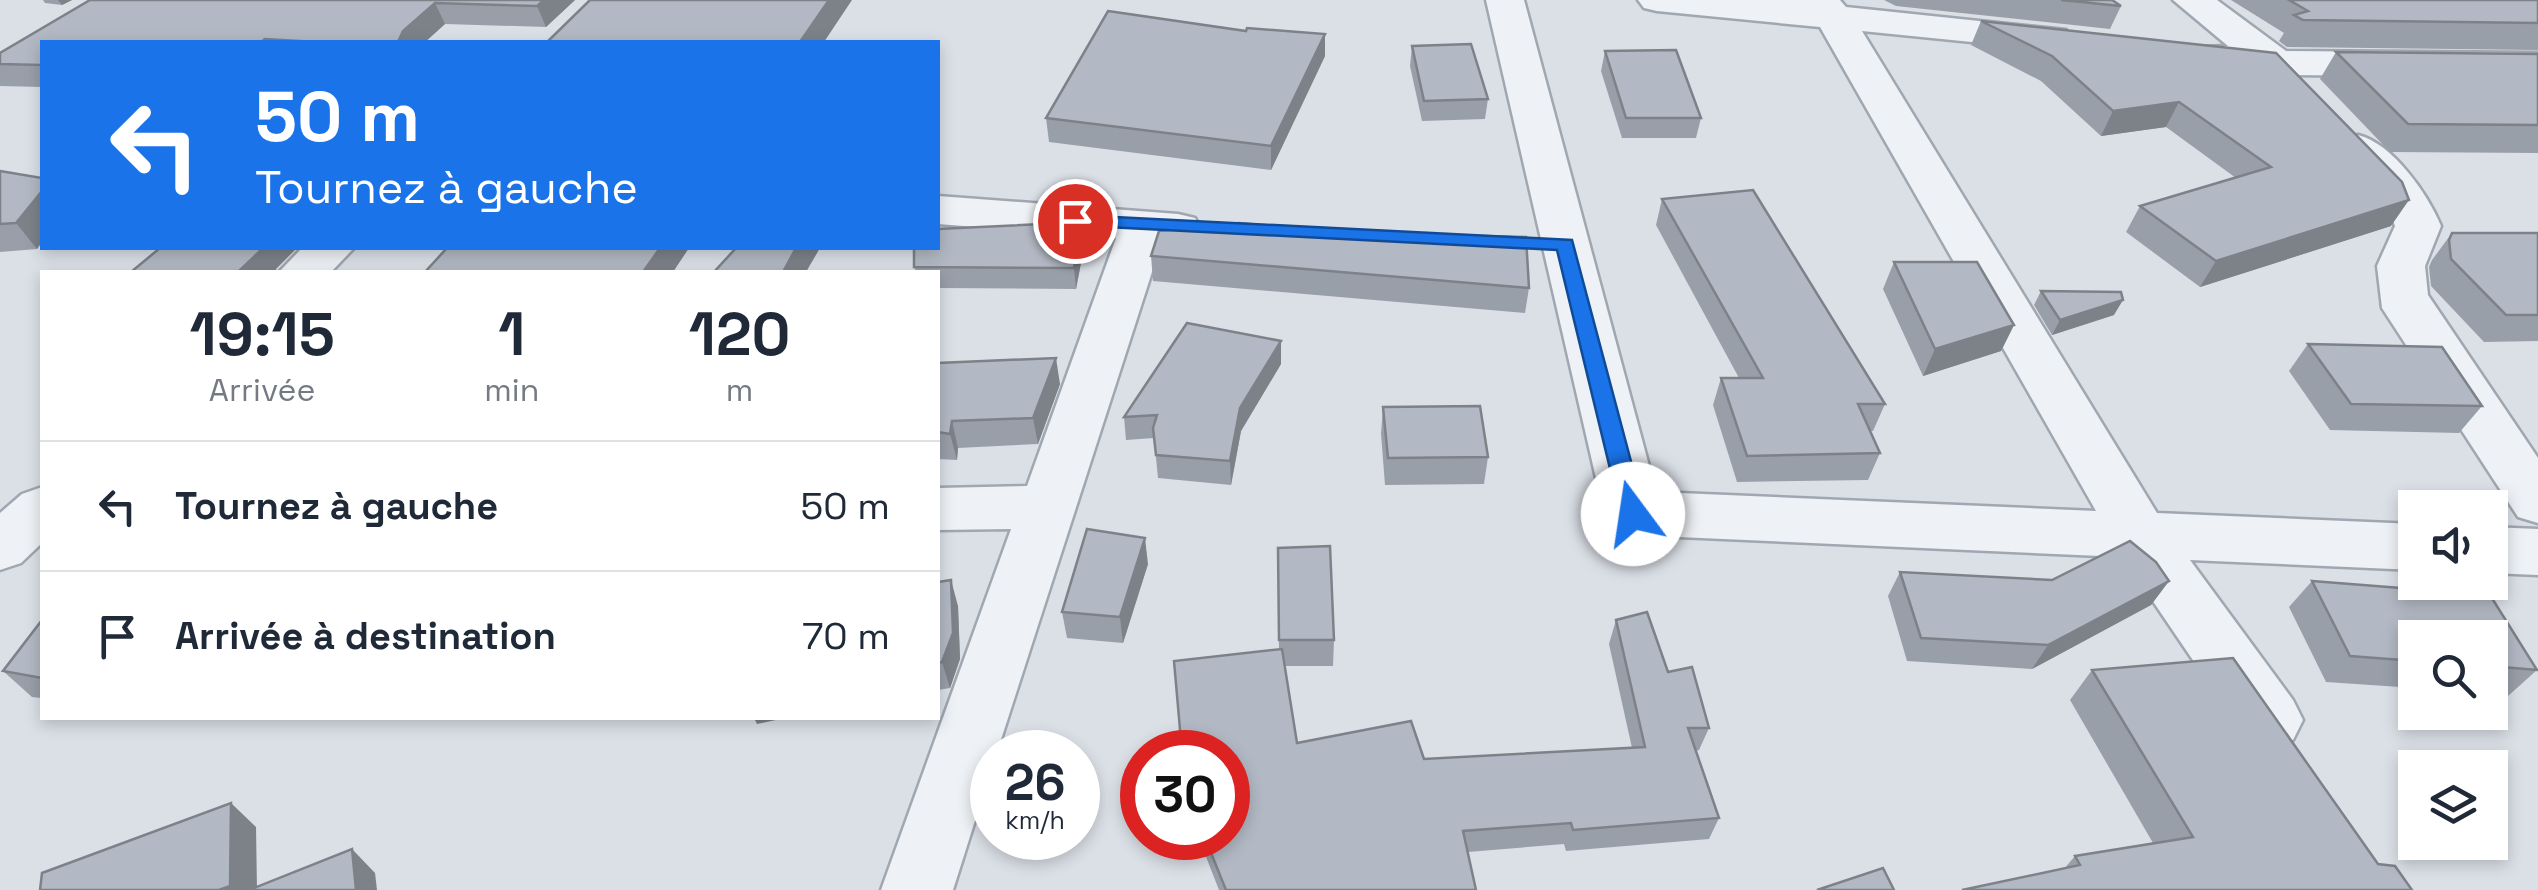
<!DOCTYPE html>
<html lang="fr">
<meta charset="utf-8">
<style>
:root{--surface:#fff;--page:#f2f2f3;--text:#1f2937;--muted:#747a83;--line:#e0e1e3}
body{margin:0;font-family:"Space Grotesk",sans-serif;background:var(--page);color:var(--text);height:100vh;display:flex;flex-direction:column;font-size:38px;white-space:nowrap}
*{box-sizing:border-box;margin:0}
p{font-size:32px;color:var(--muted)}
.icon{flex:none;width:55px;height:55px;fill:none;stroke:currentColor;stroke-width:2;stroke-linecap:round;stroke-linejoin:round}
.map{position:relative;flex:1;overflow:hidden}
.details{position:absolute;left:40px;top:270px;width:900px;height:450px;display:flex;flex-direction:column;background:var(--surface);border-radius:0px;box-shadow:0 5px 15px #0003}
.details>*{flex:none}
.top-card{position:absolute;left:40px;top:40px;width:900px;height:210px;border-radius:0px;box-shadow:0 5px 15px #0003;background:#1a73e8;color:#fff;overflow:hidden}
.tools{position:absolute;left:2398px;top:490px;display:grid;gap:20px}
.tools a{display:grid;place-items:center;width:110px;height:110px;border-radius:0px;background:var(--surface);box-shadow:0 5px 15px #0003;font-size:50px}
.speed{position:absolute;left:970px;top:730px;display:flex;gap:20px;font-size:50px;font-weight:700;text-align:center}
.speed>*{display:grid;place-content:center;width:130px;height:130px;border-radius:50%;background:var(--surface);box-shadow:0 5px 15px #0003;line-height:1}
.speed small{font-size:25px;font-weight:400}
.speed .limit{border:15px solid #d22;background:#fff;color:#111}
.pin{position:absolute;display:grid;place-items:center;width:85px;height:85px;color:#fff;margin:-42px;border:5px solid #fff;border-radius:50%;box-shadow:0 2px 10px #0007}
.me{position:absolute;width:110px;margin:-55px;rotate:346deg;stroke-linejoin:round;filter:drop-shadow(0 0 8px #0008)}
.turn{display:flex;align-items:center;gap:35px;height:210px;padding:0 50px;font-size:45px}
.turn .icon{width:130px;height:130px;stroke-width:2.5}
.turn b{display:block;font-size:70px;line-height:85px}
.eta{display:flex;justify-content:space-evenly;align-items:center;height:170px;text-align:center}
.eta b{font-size:60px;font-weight:800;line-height:70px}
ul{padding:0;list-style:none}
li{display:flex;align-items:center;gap:30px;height:130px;padding:0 50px;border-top:2px solid var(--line)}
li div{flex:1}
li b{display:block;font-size:38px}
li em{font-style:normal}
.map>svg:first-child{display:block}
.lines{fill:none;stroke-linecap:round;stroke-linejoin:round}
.street-casing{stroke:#a0a7b1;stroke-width:5}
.street{fill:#eef1f5;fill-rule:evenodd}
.wall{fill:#999fa9}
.shaded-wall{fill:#7d8289}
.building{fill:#b2b9c4;stroke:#7d8289;stroke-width:2.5}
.route{fill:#1a73e8;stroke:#114b97;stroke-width:2.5}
</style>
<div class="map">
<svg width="2538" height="890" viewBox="0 0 2538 890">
<rect width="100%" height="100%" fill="#dbe0e7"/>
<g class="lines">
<defs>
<g id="street">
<polygon points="1486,0 1524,0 1656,492 2096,511 1820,27 1657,11 1644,8 1638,0 1840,0 1846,7 2066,30 2072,38 2066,46 2052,50 1862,31 2157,513 2415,524 2415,570 2190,560 2293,700 2303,720 2293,740 2270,748 2247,740 2123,557 1633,535 1613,528 1604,513"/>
<polygon points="2173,0 2217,0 2286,51 2538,53 2538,77 2276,75 2198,65 2192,56 2198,47 2228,46"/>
<path d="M2358,135C2392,143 2428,194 2441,226L2425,266L2428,295L2538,458V523L2518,517L2382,308L2377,266L2395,226L2387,205L2336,148L2343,139Z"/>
<polygon points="938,196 1178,214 1195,218 1201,228 1195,238 1162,241 997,752 992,752 992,767 953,890 881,890 1011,529 938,530 938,488 1027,486 1116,238 938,224"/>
<polygon points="302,248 354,248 331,272 279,272"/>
<polygon points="42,487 42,543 21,563 0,570 0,513 22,494"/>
<polygon points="2490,527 2538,529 2538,575 2490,573"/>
</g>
</defs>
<!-- street casing -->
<use href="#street" class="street-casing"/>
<!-- street -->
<use href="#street" class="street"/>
</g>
<!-- wall -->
<g class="wall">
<polygon points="43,0 72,0 62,5 45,3"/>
<polygon points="90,0 575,0 546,27 445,24 425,42 42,42 42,87 0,86 0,53"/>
<polygon points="1884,0 2112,0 2121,6 2110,29 1896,6"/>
<polygon points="2231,0 2538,0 2538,50 2287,47 2279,41 2284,33"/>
<polygon points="1981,21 2276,53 2391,226 2200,287 2126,232 2140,206 2236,178 2166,127 2101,136 2041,81 1971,45"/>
<polygon points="1246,31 1325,34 1325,56 1271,170 1049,142 1046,118"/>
<polygon points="1412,46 1488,99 1485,119 1422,121 1410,66"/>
<polygon points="1605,51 1701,118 1696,138 1622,138 1601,71"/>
<polygon points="2336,52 2538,54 2538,153 2390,152 2320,79"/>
<polygon points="0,171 42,178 42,242 37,249 0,252"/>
<polygon points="1662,199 1885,404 1873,431 1870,431 1880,453 1868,480 1737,482 1713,405 1721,378 1739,378 1656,225"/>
<polygon points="2452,233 2538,233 2538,341 2484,342 2431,286 2429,267 2432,260"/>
<polygon points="1085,242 1076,289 938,288 938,272 916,272 914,267"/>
<polygon points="1151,256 1529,288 1525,313 1153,281"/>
<polygon points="1894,262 2014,325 2001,351 1923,376 1883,289"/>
<polygon points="2041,291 2114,315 2052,335 2034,305"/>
<polygon points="2308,344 2482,406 2459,433 2330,430 2289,371"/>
<polygon points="938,363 1060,384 1038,444 958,448 957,460 938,459"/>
<polygon points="1281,364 1241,431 1231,485 1158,478 1154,438 1126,440 1124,417"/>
<polygon points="1383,407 1488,457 1484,484 1385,485 1381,434"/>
<polygon points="1278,548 1334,640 1333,666 1284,666 1297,743 1424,759 1632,748 1609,644 1616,620 1668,672 1709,728 1699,750 1696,751 1719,818 1709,839 1566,851 1564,844 1468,852 1476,890 1219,890 1201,844 1180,854 1172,838 1228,838 1279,650"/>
<polygon points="1148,564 1123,643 1067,638 1062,612"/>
<polygon points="1900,572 2052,580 2169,581 2151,605 2032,669 1907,661 1888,596"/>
<polygon points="2312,581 2490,595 2537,670 2508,696 2490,694 2490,638 2415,638 2415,688 2326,682 2289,607"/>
<polygon points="938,582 958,606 960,659 950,688 938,690"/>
<polygon points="2092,670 2378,864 2064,869 2075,856 2153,843 2070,700"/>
<polygon points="3,671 42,678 42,698 32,697"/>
</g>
<!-- shaded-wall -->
<g class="shaded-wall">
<polygon points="58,0 72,0 62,5"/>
<polygon points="544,0 575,0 546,27 537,6"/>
<polygon points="829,0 852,0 824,42 800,42"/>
<polygon points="435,3 445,24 425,42 398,42 403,31"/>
<polygon points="1325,34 1325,56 1271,170 1271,146"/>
<polygon points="2179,102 2166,127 2101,136 2113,111"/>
<polygon points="42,191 42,242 37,249 16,223"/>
<polygon points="2409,200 2391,226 2200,287 2216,261"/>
<polygon points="1083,222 1085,242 1076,289 1074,268"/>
<polygon points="261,248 297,248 276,269 277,272 238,272"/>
<polygon points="660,248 689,248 673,272 643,272"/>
<polygon points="796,248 820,248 806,272 783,272"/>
<polygon points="2123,300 2114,315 2052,335 2060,320"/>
<polygon points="2014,325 2001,351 1923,376 1935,349"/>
<polygon points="1281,341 1281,364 1241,431 1231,485 1230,461 1240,408"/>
<polygon points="1056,358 1060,384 1038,444 1033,418"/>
<polygon points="952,421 958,448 957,460 950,434"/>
<polygon points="1145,538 1148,564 1123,643 1120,617"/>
<polygon points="951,580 958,606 960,659 950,688 942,662"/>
<polygon points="2169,581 2151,605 2032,669 2048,645"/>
<polygon points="754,718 785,718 757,724"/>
<polygon points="231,803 256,827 257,890 219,890"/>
<polygon points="1179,838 1200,838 1201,844 1180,854"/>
<polygon points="352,849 375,873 377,890 356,890"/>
</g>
<!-- building -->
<g class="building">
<polygon points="90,0 544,0 537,6 435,3 403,31 398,42 316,42 265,39 261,42 42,42 42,65 0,64 0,53"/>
<polygon points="590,0 829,0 800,42 547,42"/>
<polygon points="2061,0 2112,0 2121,6"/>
<polygon points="2289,0 2538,0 2538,23 2303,20 2294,15 2308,11"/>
<polygon points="1108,11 1246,31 1247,28 1325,34 1271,146 1046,118"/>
<polygon points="1981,21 2276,53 2402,182 2409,200 2216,261 2140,206 2271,167 2179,102 2113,111 2052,56"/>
<polygon points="1471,44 1488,99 1424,101 1412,46"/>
<polygon points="1676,50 1701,118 1626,118 1605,51"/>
<polygon points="2336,52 2538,54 2538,125 2408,124"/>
<polygon points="0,171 42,178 42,191 16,223 0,224"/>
<polygon points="1753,190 1885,404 1858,404 1880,453 1747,456 1721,378 1763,378 1662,199"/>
<polygon points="1083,222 1074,268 914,267 914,248 938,248 938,229"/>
<polygon points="1239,223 1352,233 1526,237 1529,288 1151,256 1159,231"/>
<polygon points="2452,233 2538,233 2538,315 2506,315 2451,259 2449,240"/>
<polygon points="160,248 261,248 261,250 238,272 131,272"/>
<polygon points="447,248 660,248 643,272 425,272"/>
<polygon points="736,248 796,248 783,272 714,272"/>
<polygon points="1894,262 1977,262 2014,325 1935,349"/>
<polygon points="2041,291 2121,292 2123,300 2060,320"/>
<polygon points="1187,323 1281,341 1240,408 1230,461 1156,455 1153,428 1157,415 1124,417"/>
<polygon points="2308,344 2442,347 2482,406 2351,404"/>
<polygon points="1056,358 1033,418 952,421 950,434 938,432 938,363"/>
<polygon points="1480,406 1488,457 1388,458 1383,407"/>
<polygon points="1087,529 1145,538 1120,617 1062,612"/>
<polygon points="2130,541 2156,562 2169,581 2048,645 1921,638 1900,572 2052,580"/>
<polygon points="1330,546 1334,640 1279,640 1278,548"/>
<polygon points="951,580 953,633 942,662 938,663 938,582"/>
<polygon points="2312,581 2490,595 2537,670 2490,666 2490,638 2415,638 2415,661 2350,656"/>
<polygon points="1647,612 1668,672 1692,667 1709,728 1688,728 1719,818 1573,830 1571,823 1463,831 1476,890 1226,890 1205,838 1228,838 1228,752 1182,752 1174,661 1282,649 1297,743 1411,721 1424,759 1645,747 1616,620"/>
<polygon points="42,620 42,678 3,671"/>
<polygon points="2233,658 2378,864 2395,866 2412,890 1962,890 2080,865 2075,856 2193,837 2092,670"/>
<polygon points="231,803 230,886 219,890 40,890 42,873"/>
<polygon points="352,849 356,890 249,890"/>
<polygon points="1883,868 1894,890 1817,890"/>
</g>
<!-- route -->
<polygon class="route" points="1075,215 1572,240 1645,514 1633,522 1621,514 1557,250 1068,225 1066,221"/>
</svg>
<div class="tools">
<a><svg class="icon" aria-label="sound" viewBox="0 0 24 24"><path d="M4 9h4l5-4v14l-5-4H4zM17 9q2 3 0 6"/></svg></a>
<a><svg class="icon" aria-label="search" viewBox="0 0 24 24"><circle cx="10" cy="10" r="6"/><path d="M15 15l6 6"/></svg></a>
<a><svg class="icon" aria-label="layers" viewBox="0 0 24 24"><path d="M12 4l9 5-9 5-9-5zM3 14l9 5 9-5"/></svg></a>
</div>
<div class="speed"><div>26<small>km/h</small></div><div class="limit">30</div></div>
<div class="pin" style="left:1075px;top:221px;background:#d93025"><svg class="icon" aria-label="arrive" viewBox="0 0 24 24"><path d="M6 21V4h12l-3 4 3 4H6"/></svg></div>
<svg class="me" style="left:1633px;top:514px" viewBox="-20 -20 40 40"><circle r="19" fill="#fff"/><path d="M0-13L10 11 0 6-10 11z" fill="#1a73e8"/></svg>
<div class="top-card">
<div class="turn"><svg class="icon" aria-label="left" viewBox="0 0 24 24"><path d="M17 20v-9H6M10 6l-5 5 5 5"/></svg><div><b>50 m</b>Tournez à gauche</div></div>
</div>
<section class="details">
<div class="eta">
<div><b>19:15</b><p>Arrivée</p></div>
<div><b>1</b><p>min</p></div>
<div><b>120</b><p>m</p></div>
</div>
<ul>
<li><svg class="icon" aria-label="left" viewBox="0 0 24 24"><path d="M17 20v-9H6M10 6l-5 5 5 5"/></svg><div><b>Tournez à gauche</b></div><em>50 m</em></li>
<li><svg class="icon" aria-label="arrive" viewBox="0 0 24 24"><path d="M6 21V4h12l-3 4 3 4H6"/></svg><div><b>Arrivée à destination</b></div><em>70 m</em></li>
</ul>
</section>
</div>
